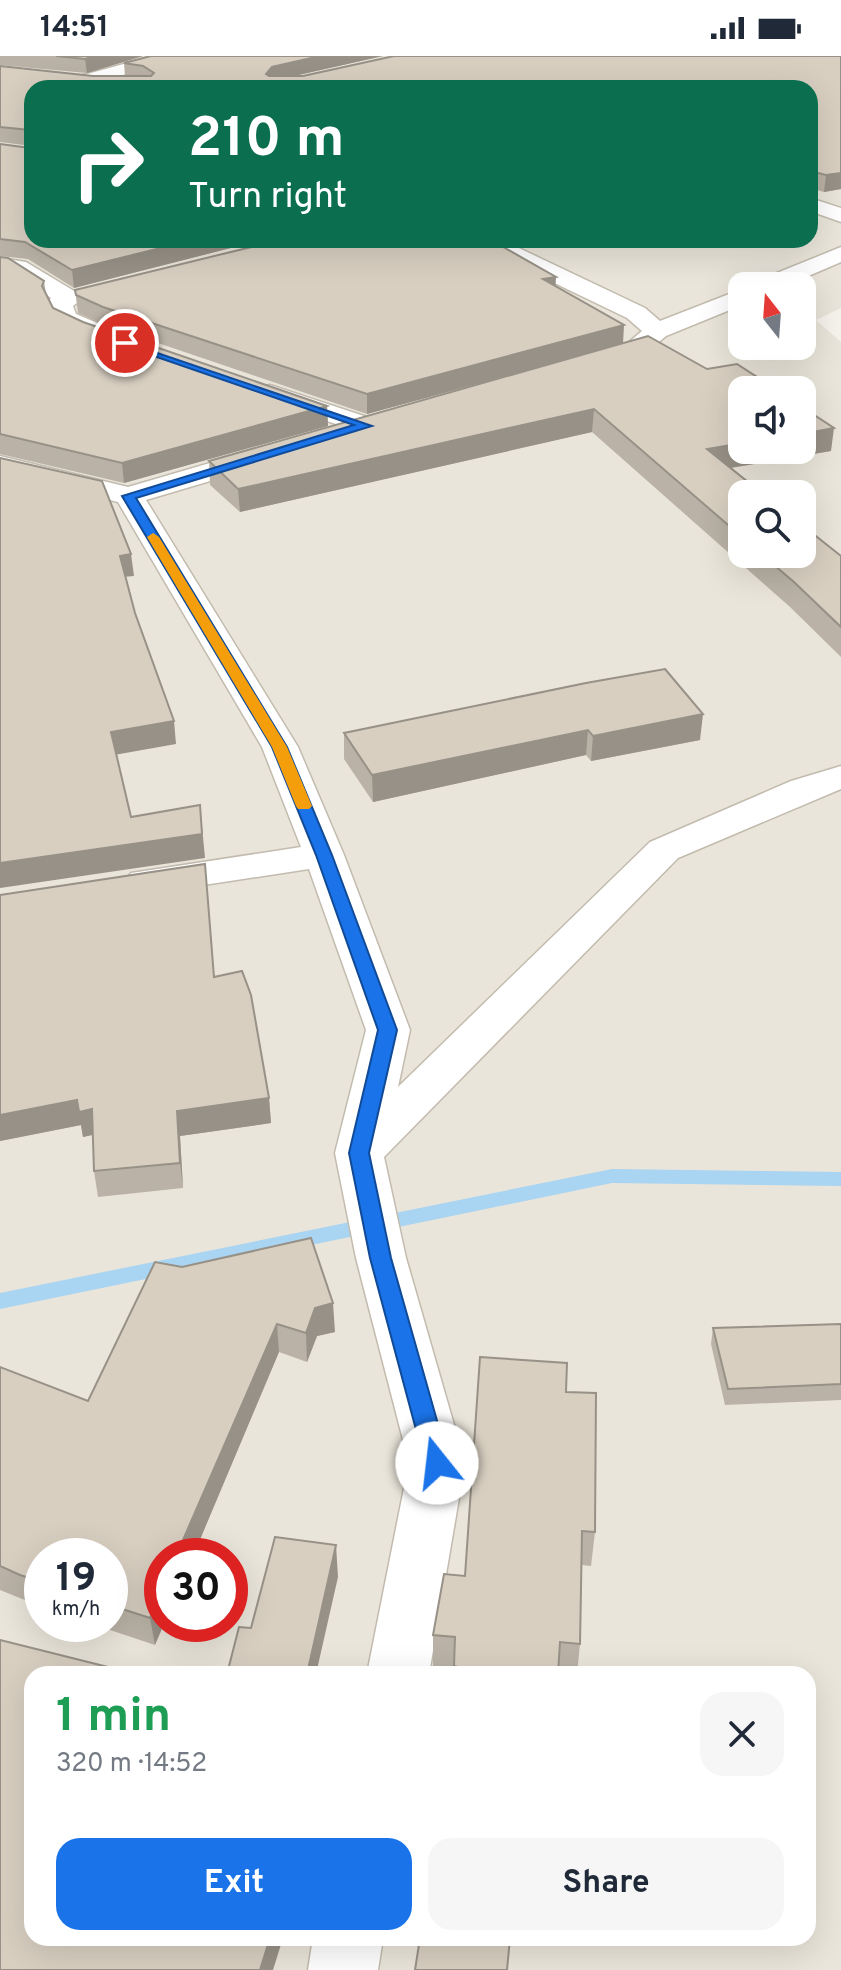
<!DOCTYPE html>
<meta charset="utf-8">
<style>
:root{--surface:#fff;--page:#f6f6f7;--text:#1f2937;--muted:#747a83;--accent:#1a73e8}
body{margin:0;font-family:Overpass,sans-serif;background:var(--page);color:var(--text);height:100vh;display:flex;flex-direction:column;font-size:30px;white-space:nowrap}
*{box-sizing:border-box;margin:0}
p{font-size:26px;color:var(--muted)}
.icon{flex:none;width:44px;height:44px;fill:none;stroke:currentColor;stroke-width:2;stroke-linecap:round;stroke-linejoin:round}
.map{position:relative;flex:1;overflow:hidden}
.side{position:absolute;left:24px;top:1610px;width:792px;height:280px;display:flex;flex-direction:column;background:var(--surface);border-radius:24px;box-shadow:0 8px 32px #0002}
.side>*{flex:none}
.banner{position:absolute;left:24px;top:24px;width:794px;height:168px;border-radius:24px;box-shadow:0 8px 32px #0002;background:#0b6e4f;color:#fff;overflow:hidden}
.needle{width:52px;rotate:343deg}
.tools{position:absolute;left:728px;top:216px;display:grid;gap:16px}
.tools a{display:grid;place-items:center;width:88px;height:88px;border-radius:16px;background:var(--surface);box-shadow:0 8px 32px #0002;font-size:40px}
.speed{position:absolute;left:24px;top:1482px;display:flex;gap:16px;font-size:40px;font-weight:700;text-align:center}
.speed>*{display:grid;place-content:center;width:104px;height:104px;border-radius:50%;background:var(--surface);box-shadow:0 8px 32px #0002;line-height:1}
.speed small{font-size:20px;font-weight:400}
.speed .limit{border:12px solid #d22;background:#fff;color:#111}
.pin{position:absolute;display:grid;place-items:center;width:68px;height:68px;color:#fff;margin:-34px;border:4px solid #fff;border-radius:50%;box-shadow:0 2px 8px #0007}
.me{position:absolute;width:88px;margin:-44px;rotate:344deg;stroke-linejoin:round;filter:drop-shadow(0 0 6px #0008)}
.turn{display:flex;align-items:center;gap:28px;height:168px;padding:0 32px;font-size:36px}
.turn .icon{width:104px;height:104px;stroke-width:2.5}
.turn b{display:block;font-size:56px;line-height:68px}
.round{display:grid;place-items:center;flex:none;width:84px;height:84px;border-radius:24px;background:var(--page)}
.summary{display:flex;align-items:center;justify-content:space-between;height:136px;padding:0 32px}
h1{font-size:48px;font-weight:700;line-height:60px;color:#1e9e55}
.cta{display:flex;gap:16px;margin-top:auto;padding:16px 32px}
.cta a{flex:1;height:92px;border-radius:24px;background:var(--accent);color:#fff;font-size:32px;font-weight:700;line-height:92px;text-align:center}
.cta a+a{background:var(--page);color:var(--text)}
.status{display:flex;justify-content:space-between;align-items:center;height:56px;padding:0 40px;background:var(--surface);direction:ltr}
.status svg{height:22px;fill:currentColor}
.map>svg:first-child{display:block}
.residential{fill:#eae5da;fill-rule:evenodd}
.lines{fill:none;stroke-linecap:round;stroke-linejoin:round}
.stream{fill:#a9d4f2;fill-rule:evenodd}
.minor-casing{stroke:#c2bbae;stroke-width:3}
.minor{fill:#fff;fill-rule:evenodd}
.wall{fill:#bab2a6}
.shaded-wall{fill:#979187}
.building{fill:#d8cfc1;stroke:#979187;stroke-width:2}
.route{fill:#1a73e8;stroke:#114b97;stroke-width:2}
.slow{fill:#f59e0b}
</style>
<div class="status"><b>14:51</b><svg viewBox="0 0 49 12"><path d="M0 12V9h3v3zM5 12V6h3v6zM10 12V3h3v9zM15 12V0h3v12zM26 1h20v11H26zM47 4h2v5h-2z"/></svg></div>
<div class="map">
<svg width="841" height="1914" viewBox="0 0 841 1914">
<rect width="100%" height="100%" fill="#f6f3ec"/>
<!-- residential -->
<path class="residential" d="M0,0H783L841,15V252L816,264L841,286V1914H0ZM32,32H810V184H32ZM742,230H802V290H742ZM742,334H802V394H742ZM742,438H802V498H742ZM42,1500H110V1568H42ZM162,1500H230V1568H162ZM32,1618H808V1882H32Z"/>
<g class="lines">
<!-- stream -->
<polygon class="stream" points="612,1113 841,1116 841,1130 612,1127 0,1253 0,1237"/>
<defs>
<g id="minor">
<polygon points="153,0 181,0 178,4 82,30 73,25 76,21"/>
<polygon points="810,142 841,152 841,166 810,155"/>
<polygon points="473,184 502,184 645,252 660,265 742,233 742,249 666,280 640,302 596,314 587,311 583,306 587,301 622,292 642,275 627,262 476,189"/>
<polygon points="841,191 841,206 785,230 753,230 757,225"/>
<polygon points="0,202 26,206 79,238 82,243 73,250 76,258 123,278 127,283 123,288 114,291 57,268 47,247 51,242 12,217 0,216"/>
<polygon points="270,329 376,364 380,370 376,376 366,378 261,343 257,337 261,331"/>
<polygon points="268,390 278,393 282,399 278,405 146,444 298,691 344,799 410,974 398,1031 650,786 791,725 841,710 841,733 678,802 384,1101 406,1202 465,1407 429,1618 367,1618 409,1407 356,1202 335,1097 366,974 309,813 145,838 131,835 125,826 131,817 301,791 262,691 118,446 0,418 0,400 128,431"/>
<polygon points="313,1882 383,1882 378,1914 308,1914"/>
</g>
</defs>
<!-- minor casing -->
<use href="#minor" class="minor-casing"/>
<!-- minor -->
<use href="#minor" class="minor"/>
</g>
<!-- wall -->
<g class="wall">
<polygon points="0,0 143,0 87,17 0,9"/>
<polygon points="383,0 293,20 841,0 841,133 824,136 810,132 810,32 32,32 32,90 0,86 0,10 93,20 125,20 124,7"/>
<polygon points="0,88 262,184 74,232 28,203 0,200"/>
<polygon points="0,201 44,225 46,238 53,252 83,266 327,350 328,370 124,427 0,398"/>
<polygon points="555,230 623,287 831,395 731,412 742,438 742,498 802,498 841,500 841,601 790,551 592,376 240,456 210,429 209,405 549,308 367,358 105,269 78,257 75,234"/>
<polygon points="586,627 700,684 591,705 586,699 373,746 344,703 344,677"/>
<polygon points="0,839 214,921 269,1042 271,1067 180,1080 183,1132 98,1141 94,1115 93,1079 83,1081 81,1069 0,1085"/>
<polygon points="182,1211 335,1276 317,1280 307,1306 279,1296 193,1500 162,1500 155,1589 92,1568 110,1568 110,1500 42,1500 42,1551 0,1534 0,1311 88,1345"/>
<polygon points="841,1268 841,1344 725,1349 711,1288 713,1272"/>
<polygon points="566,1336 595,1476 591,1510 582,1509 580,1588 577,1618 454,1618 454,1614 433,1612 433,1579"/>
</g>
<!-- shaded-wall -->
<g class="shaded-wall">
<polygon points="94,0 143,0 87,17 85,3"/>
<polygon points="320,0 383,0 272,25 266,18 272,11"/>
<polygon points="841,117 841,133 824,136 826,119"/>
<polygon points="193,184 262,184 74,232 72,214"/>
<polygon points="556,221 555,239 543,223"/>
<polygon points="624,269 623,288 367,358 367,338"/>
<polygon points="327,350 328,370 124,427 122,407"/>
<polygon points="594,353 592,376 240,456 238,433"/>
<polygon points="834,372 831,395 705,416 707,393 742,387 742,394 802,394 802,378"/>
<polygon points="131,498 134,520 123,521 120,500"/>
<polygon points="703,658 700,684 591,705 593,680"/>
<polygon points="174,665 176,688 114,699 111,676"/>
<polygon points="588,674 586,699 373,746 372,719"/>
<polygon points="200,749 205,802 0,832 0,807"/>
<polygon points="269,1042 271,1067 180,1080 183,1132 180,1107 177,1055"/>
<polygon points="77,1044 92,1053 96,1078 83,1081 81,1069 0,1085 0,1059"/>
<polygon points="333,1247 335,1276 317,1280 307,1306 306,1277 315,1252"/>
<polygon points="277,1268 279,1296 193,1500 176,1500"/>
<polygon points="336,1489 338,1521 316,1618 307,1618"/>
<polygon points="162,1534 162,1568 164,1568 155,1589 150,1562"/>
<polygon points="270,1882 283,1882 273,1914 260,1914"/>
</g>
<!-- building -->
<g class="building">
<polygon points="56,0 94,0 85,3"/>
<polygon points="151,0 320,0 272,11 266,18 269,20 303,20 394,0 841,0 841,117 826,119 810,115 810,32 32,32 32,76 30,74 0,71 0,10 93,20 151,20 154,17 143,10 124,7"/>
<polygon points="0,88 30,92 32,90 32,184 193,184 72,214 25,186 0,183"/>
<polygon points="280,184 491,184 556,221 543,223 624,269 367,338 103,251 76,239 75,234"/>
<polygon points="0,201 8,202 44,225 42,230 53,252 83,266 327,350 122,407 0,378"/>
<polygon points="648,280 707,313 737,308 777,334 742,334 742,387 707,393 763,438 742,438 742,481 594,353 238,433 209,405"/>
<polygon points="802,351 834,372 802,378"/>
<polygon points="0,402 102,425 131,498 120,500 135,557 174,665 111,676 131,761 200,749 202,778 0,807"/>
<polygon points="802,469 841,500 841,571 794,526 761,498 802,498"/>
<polygon points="665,613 703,658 593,680 588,674 372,719 344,677 586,627"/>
<polygon points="205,808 214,921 242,915 251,939 269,1042 177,1055 180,1107 94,1115 92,1053 79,1056 77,1044 0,1059 0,839"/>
<polygon points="311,1182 333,1247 315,1252 306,1277 277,1268 176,1500 162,1500 162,1534 150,1562 110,1549 110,1500 42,1500 42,1526 20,1519 0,1510 0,1311 88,1345 155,1206 182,1211"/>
<polygon points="841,1268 841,1328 728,1333 713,1272"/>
<polygon points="480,1301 567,1307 566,1336 596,1337 595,1476 582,1475 580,1588 560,1586 558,1618 458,1618 458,1611 454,1610 455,1581 433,1579 444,1518 465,1520"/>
<polygon points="275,1481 336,1489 307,1618 227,1618 239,1571 251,1572"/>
<polygon points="0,1584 124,1615 123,1618 32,1618 32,1882 270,1882 260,1914 0,1914"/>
<polygon points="420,1882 510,1882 507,1914 415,1914"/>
</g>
<!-- route -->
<polygon class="route" points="122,285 372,370 136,442 287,691 332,799 397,974 369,1097 391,1202 449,1407 445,1414 437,1417 429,1414 425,1407 370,1202 349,1097 378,974 316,799 272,691 122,440 354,369 122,289"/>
<!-- slow -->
<polygon class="slow" points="153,477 159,481 287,691 312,750 309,753 298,753 296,750 272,691 147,481"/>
</svg>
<div class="tools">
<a><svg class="needle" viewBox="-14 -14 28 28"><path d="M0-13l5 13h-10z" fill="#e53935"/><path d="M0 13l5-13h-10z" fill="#747a83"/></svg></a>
<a><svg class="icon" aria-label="sound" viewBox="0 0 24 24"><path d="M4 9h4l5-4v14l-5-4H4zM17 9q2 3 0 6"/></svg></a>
<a><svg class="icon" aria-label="search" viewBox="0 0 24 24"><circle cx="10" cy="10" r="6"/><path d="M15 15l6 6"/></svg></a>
</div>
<div class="speed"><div>19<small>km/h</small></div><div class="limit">30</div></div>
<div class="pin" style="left:125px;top:287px;background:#d93025"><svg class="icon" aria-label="arrive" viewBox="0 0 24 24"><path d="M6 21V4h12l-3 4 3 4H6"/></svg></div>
<svg class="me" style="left:437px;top:1407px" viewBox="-20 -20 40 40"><circle r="19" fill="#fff"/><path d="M0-13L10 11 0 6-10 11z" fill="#1a73e8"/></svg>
<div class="banner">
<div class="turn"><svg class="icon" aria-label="right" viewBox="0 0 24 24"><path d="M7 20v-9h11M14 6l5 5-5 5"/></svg><div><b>210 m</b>Turn right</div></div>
</div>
<section class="side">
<div class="summary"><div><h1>1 min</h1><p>320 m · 14:52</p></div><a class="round"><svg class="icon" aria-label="close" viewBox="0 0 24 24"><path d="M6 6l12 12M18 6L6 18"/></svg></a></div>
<div class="cta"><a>Exit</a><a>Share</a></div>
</section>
</div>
